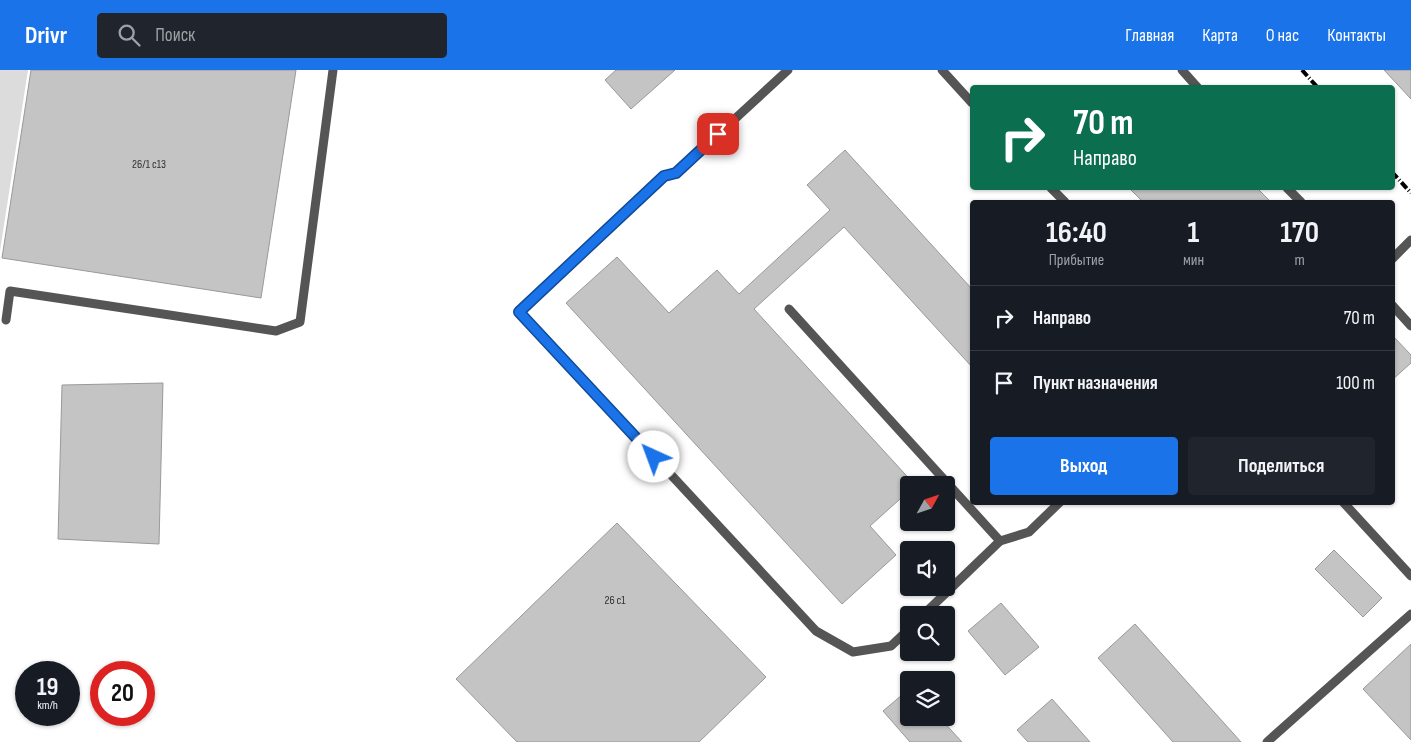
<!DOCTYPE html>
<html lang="ru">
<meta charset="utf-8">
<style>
:root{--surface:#171b24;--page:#20242c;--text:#f1f3f6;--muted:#9ea1a6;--line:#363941;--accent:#1a73e8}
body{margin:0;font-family:"Sofia Sans Condensed",sans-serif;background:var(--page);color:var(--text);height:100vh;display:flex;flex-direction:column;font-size:19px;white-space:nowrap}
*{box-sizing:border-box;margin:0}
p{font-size:16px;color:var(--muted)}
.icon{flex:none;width:28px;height:28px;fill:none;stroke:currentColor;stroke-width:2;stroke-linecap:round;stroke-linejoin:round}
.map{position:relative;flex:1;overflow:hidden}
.panel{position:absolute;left:970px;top:130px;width:425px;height:305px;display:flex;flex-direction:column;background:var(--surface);border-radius:5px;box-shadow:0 1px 4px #0004}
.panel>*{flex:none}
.top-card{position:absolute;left:970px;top:15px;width:425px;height:105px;border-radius:5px;box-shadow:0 1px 4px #0004;background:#0b6e4f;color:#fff;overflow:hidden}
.needle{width:32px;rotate:50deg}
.tools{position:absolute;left:900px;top:406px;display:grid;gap:10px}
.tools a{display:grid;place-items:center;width:55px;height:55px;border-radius:5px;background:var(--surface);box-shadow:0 1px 4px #0004;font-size:25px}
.speed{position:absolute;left:15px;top:591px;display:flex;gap:10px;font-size:25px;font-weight:700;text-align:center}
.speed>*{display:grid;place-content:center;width:65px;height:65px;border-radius:50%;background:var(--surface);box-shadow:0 1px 4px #0004;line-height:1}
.speed small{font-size:12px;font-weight:400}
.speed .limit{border:8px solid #d22;background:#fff;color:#111}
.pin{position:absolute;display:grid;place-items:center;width:42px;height:42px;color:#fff;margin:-21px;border-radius:10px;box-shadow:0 2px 8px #0006}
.me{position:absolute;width:55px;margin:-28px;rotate:317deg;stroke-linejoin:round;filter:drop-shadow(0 0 4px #0008)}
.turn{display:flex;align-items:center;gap:18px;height:105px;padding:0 20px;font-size:22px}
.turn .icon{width:65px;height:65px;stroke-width:2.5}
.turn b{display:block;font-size:35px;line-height:42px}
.eta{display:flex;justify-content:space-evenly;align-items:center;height:85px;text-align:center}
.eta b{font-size:30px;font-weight:700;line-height:35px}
.action{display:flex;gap:10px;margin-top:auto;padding:10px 20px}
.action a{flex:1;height:58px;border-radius:5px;background:var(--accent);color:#fff;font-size:20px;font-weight:700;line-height:58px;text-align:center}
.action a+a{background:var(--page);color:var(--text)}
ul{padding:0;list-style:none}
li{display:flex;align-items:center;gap:15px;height:65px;padding:0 20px;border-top:1px solid var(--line)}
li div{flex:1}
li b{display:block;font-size:19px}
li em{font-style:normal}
header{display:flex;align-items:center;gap:30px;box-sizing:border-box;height:70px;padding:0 25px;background:var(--accent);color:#fff}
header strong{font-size:24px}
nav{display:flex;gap:28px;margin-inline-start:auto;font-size:18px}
.search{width:350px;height:45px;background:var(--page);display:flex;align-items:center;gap:12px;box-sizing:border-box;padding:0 18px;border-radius:5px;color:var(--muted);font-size:19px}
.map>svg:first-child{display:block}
.green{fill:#dcdcdc}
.building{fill:#c4c4c4;stroke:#999}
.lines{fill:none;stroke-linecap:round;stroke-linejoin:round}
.service{stroke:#555;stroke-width:9}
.rail{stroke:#000;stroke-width:4;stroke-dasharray:8 2.5 1 2.5;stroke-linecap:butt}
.route-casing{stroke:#114b97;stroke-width:12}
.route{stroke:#1a73e8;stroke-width:9}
.labels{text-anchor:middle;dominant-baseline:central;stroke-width:4.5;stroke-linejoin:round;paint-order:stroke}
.number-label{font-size:12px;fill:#313131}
</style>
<header>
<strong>Drivr</strong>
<div class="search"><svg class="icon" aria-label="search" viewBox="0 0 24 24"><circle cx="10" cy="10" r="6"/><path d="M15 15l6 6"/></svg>Поиск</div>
<nav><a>Главная</a><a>Карта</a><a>О нас</a><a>Контакты</a></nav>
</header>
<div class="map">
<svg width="1411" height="672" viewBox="0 0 1411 672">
<rect width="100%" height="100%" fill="#fff"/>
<!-- green -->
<polygon class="green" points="0,0 28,0 0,181"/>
<!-- building -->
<g class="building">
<polygon points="31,0 296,0 261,228 2,188"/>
<polygon points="616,0 675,0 631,39 605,10"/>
<polygon points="1384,0 1411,0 1411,29"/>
<polygon points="845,80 972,219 972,297 844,157 754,239 915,415 909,415 909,421 870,456 896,485 842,534 566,233 617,187 669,243 717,200 739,224 830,140 807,115"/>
<polygon points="1129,118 1257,118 1271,132 1143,132"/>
<polygon points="1392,265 1411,285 1411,293 1392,310"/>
<polygon points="163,313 159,474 58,469 62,315"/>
<polygon points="617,453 766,607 699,672 517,672 456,609"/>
<polygon points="1334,480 1382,528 1363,547 1315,499"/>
<polygon points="1001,533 1039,577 1005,605 968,561"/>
<polygon points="1135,554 1241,672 1173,672 1098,588"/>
<polygon points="1411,574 1411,670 1363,619"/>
<polygon points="909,619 909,648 940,648 962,672 910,672 883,641"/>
<polygon points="1052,629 1090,672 1028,672 1017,660"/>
</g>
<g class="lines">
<!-- service -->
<g class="service">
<polyline points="788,0 676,103 664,106 519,241 816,561 853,582 891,576 909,559"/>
<polyline points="942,0 972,33"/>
<polyline points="1182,0 1198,18"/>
<polyline points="1051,118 1065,132"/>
<polyline points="1287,118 1301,132"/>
<polyline points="1392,189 1411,170"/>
<polyline points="1392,235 1411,256"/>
<polyline points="789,239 1000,471 923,545"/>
<polyline points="6,250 10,221 276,261 300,252 333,0"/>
<polyline points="1343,432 1411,506"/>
<polyline points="1000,471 1029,462 1060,432"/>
<polyline points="1267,672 1411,544"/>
</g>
<!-- rail -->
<g class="rail">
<polyline points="1302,0 1318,18"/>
<polyline points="1392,102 1411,123"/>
</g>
</g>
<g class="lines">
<defs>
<polyline id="route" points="654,387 519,242 664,106 676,103 718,64"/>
</defs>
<!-- route casing -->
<use href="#route" class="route-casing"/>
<!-- route -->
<use href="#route" class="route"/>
</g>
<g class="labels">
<!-- number labels -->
<g class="number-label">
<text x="149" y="94">26/1 с13</text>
<text x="615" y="530">26 с1</text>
</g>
</g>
</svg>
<div class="tools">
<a><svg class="needle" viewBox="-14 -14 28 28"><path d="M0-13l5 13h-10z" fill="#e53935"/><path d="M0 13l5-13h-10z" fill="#9ea1a6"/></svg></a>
<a><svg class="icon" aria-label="sound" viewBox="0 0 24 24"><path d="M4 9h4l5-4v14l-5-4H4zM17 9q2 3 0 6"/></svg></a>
<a><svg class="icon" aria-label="search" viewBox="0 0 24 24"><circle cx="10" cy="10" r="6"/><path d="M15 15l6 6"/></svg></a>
<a><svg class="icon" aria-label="layers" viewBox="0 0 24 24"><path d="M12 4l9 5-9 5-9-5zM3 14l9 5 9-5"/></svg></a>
</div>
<div class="speed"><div>19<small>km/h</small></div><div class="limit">20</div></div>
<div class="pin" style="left:718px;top:64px;background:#d93025"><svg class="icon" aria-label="arrive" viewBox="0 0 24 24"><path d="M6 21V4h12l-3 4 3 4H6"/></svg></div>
<svg class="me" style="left:654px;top:387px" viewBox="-20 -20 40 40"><circle r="19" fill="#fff"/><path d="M0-13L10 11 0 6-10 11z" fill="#1a73e8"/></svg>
<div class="top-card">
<div class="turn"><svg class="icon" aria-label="right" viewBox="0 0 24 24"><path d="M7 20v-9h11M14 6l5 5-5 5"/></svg><div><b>70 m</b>Направо</div></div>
</div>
<section class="panel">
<div class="eta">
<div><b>16:40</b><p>Прибытие</p></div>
<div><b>1</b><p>мин</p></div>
<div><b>170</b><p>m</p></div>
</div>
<ul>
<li><svg class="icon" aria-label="right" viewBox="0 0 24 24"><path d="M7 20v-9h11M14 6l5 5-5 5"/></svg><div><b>Направо</b></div><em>70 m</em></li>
<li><svg class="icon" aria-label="arrive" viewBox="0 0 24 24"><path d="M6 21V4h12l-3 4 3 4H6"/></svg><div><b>Пункт назначения</b></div><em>100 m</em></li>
</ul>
<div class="action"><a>Выход</a><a>Поделиться</a></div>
</section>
</div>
